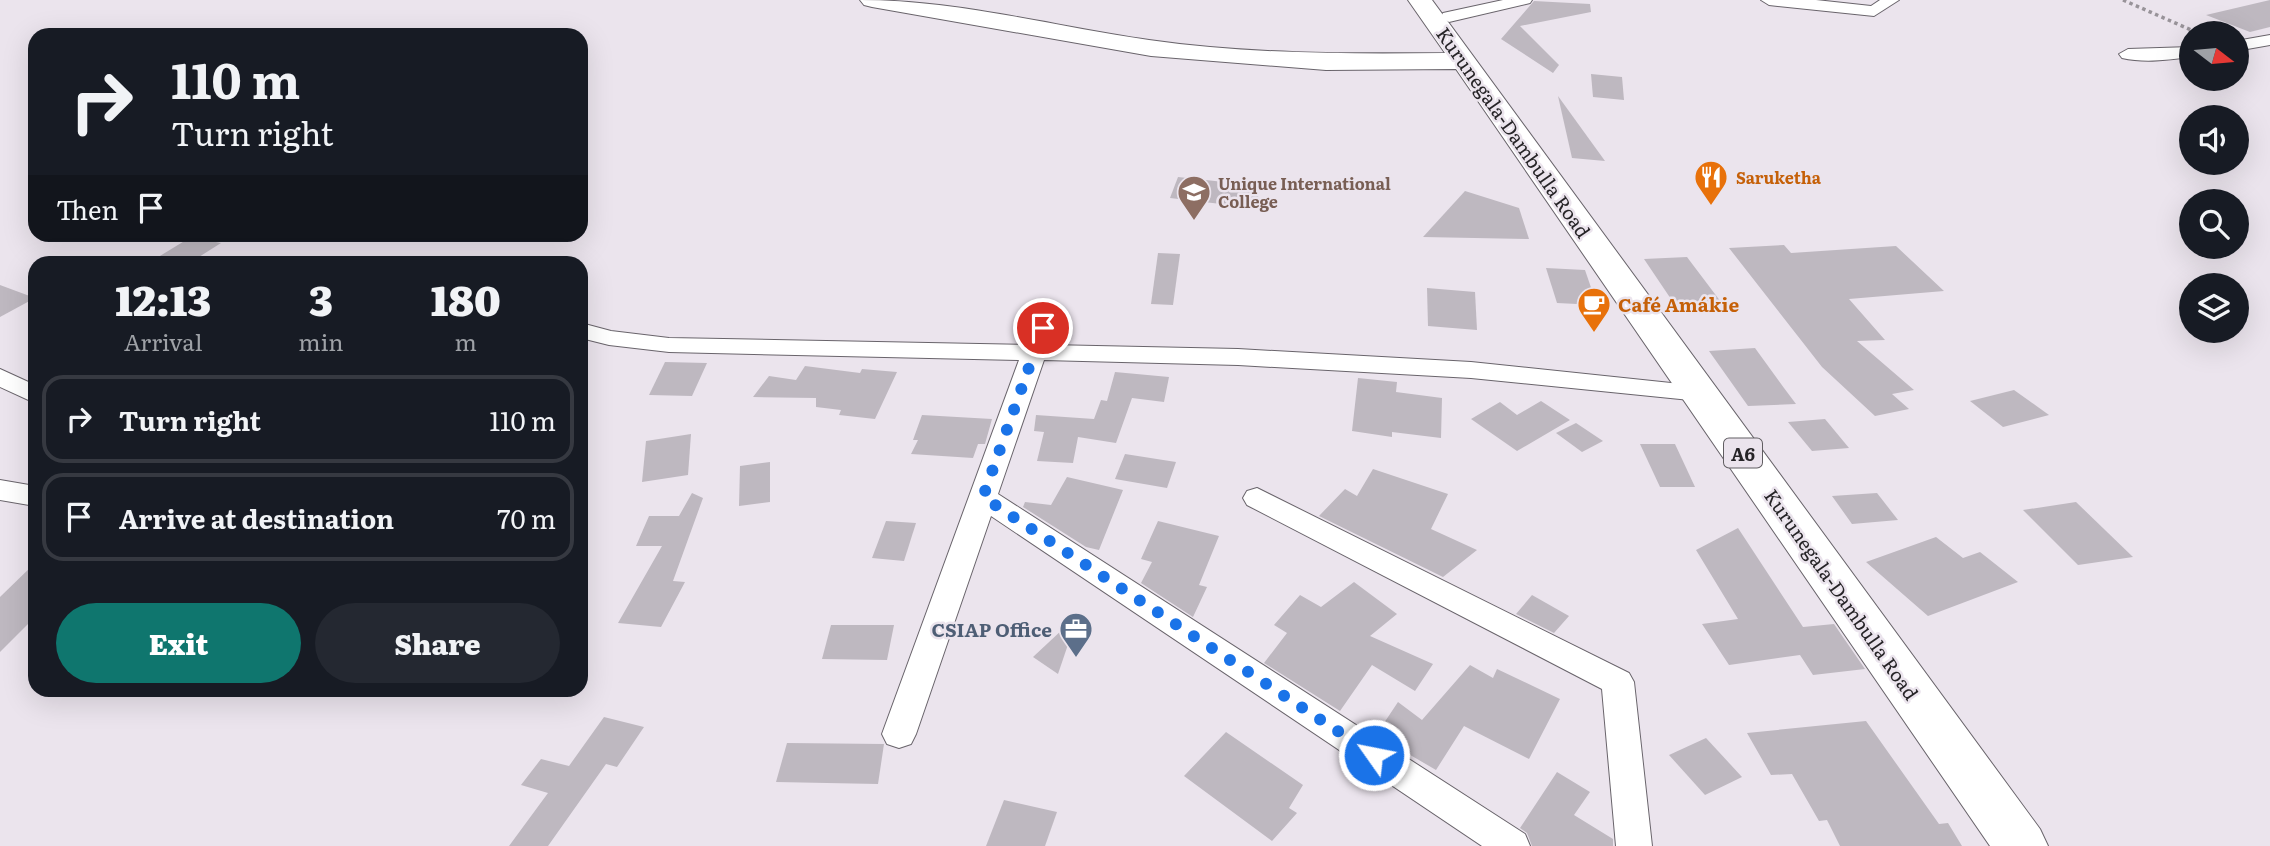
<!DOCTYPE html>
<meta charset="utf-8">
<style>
:root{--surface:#171b24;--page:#242831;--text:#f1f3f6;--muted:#9ea1a6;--line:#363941;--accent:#0f766e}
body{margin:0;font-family:Literata,serif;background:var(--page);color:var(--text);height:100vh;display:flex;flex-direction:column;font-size:26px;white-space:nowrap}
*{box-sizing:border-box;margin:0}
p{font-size:23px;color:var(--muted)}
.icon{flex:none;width:38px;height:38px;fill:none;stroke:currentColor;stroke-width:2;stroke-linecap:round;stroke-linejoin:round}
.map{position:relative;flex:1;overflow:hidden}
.sheet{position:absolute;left:28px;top:256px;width:560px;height:441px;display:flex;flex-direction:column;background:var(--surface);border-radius:21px;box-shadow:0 7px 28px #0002}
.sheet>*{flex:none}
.hud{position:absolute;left:28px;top:28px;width:560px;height:214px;border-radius:21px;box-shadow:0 7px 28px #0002;background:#171b24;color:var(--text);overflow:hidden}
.needle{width:46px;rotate:106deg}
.controls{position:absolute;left:2179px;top:21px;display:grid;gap:14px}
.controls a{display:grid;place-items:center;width:70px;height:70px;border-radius:50%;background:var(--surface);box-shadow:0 7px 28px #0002;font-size:35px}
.pin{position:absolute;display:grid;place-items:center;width:60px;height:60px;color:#fff;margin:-30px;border:4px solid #fff;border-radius:50%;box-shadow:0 2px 7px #0007}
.me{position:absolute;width:77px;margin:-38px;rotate:303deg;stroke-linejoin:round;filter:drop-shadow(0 0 5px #0008)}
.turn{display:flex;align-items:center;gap:24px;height:147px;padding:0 28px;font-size:32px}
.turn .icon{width:91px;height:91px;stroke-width:2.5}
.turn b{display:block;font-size:49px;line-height:60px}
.then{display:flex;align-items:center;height:66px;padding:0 28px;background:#0003;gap:14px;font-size:26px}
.eta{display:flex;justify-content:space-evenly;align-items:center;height:119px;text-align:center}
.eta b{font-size:42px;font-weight:800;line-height:49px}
.action{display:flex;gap:14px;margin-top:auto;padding:14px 28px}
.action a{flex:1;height:80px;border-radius:42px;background:var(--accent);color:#fff;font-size:28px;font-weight:800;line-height:80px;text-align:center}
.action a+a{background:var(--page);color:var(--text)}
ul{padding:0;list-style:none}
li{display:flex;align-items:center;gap:21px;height:88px;margin:0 14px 10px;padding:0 14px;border:4px solid var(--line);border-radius:21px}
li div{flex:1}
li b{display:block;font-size:26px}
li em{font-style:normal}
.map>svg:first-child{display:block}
.building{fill:#beb8c0}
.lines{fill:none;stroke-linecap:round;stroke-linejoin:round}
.minor-casing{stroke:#69646b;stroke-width:2}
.highway-casing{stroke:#69646b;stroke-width:2}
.path{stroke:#989399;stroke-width:3.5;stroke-dasharray:3.5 3.5;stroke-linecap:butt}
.minor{fill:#fff;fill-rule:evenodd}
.highway{fill:#fff;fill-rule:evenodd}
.route{stroke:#1a73e8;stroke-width:12;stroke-dasharray:0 21.6}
.labels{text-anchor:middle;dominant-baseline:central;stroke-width:5;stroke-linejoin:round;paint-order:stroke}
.far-food-label{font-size:16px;font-weight:bold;fill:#c56008;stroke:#ebe4ed;text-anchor:start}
.far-education-label{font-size:16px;font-weight:bold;fill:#785e54;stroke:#ebe4ed;text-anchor:start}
.shield{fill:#ebe4ed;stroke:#615e62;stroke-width:2}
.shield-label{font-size:18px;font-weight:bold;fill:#262427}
.street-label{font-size:19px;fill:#262427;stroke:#ebe4ed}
.food-label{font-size:19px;font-weight:bold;fill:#c56008;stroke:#ebe4ed;text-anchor:start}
.service-label{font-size:19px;font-weight:bold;fill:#4e5e75;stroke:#ebe4ed;text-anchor:end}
</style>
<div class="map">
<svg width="2270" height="846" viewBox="0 0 2270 846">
<rect width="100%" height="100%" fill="#ebe4ed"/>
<!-- building -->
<g class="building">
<polygon points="2270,0 2270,27 2250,32 2206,15"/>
<polygon points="1534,1 1590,4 1591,12 1520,26 1559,65 1553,73 1501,39"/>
<polygon points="1591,74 1622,77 1624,100 1593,97"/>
<polygon points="1558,96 1605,161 1572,158"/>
<polygon points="1178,177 1261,186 1255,208 1170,198"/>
<polygon points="1465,191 1519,208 1529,239 1423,237"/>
<polygon points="191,237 221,243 191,262 150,262"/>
<polygon points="1784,245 1791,253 1896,246 1944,291 1849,299 1885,340 1857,341 1914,390 1892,394 1909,409 1875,416 1822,367 1729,248"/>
<polygon points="1158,253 1180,254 1173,305 1151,304"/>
<polygon points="1687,257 1693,265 1721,302 1675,305 1644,259"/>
<polygon points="1546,268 1585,270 1597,305 1557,303"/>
<polygon points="0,285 35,298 0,317"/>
<polygon points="1427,288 1475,292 1477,330 1428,326"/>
<polygon points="1755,348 1784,388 1796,404 1748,406 1709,351"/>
<polygon points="665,362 707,363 692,396 649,395"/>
<polygon points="805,366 860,373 862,369 897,372 875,419 839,415 841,410 816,407 816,398 753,397 769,376 796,380"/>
<polygon points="1115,372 1169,377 1164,402 1132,398 1116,443 1078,437 1073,463 1037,461 1044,432 1034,431 1036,415 1094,419 1101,400 1107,401"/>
<polygon points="1358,378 1397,382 1396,392 1442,398 1441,438 1392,432 1392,437 1352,431"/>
<polygon points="2014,390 2049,415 2003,427 1970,401"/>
<polygon points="1541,401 1570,420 1517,451 1471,419 1500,402 1517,415"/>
<polygon points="922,415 992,419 985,444 978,444 973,458 911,454 918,440 913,440"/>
<polygon points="1825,419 1849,448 1812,451 1788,422"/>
<polygon points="1576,423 1603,441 1582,452 1556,433"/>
<polygon points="691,434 688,475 642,482 646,441"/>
<polygon points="1640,444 1675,444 1695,487 1660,487"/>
<polygon points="1125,454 1176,462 1167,488 1115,479"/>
<polygon points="770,462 770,502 739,506 740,466"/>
<polygon points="1373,469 1448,494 1431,529 1477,550 1443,577 1319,516 1345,489 1357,496"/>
<polygon points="1067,477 1123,490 1099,550 1086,547 1023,507 1025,502 1051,505"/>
<polygon points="692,493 703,498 673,581 685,582 661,627 618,623 662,546 636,546 649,516 679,516"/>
<polygon points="1877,493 1898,520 1852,524 1832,496"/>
<polygon points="2076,502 2133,557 2078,565 2023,510"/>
<polygon points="886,521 916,523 904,561 872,558"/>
<polygon points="1158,521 1219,536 1199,585 1207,587 1193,617 1141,583 1152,562 1141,559"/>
<polygon points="1738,528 1803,627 1834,624 1865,669 1813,675 1800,655 1729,665 1702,624 1738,619 1696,550"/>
<polygon points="1936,537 1963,558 1980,552 2018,582 1928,616 1866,562"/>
<polygon points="35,563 35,617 0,652 0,597"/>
<polygon points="1354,582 1397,614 1370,636 1433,664 1415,691 1372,665 1340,711 1264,663 1287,633 1274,625 1300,595 1321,607"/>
<polygon points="1532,595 1569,616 1554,633 1516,614"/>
<polygon points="1078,615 1058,674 1033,657"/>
<polygon points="831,625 894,625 887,660 822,659"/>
<polygon points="1470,665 1493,678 1497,669 1560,699 1529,759 1464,726 1436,770 1376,735 1398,702 1422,720"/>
<polygon points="604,717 644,727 617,767 606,764 548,846 509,846 548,793 521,785 541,759 569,766"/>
<polygon points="1866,721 1939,824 1948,823 1962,846 1840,846 1827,820 1819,821 1792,774 1771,775 1747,733"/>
<polygon points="1226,732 1303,785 1289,808 1297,813 1272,841 1184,776"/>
<polygon points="1706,738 1742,777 1705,795 1669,755"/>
<polygon points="787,743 884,744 878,784 776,782"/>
<polygon points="1557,772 1590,792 1574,815 1613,839 1613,846 1532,846 1527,833 1520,828"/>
<polygon points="1004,800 1057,812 1045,846 986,846"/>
</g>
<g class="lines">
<defs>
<g id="minor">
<polygon points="1503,0 1532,0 1530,3 1449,22 1441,17 1443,13"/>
<polygon points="1761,0 1816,0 1871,6 1880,0 1899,0 1874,16 1769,5"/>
<polygon points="2270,35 2270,45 2236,51 2236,41"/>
<path d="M2191,47V57C2168,60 2144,63 2122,58L2119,54L2128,49Z"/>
<polygon points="1043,321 1051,323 1055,328 1049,345 1238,349 1471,362 1709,387 1713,393 1709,399 1700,401 1471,378 1238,365 1044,360 998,494 1525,834 1530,846 1482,846 991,516 916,734 911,744 899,748 887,744 882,734 1019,360 669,352 609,345 581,338 581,323 611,331 669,338 1025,345 1035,323"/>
<polygon points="0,369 35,385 35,403 0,387"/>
<polygon points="0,480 35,486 35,506 0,500"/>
<polygon points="1257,488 1629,673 1634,682 1652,846 1616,846 1602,689 1247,505 1243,498 1247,491"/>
</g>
<path id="highway" d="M860,0C957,0 1052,26 1149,40C1246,54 1347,54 1445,53L1408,0H1432L2040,829L2048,846H1990L1456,69L1326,70L1151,56L872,7L864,5Z"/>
</defs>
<!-- minor casing -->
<use href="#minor" class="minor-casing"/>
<!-- highway casing -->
<use href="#highway" class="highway-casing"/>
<!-- path -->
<polyline class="path" points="2123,0 2198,33"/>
<!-- minor -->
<use href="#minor" class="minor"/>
<!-- highway -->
<use href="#highway" class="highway"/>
</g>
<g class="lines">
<!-- route -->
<polyline class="route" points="1043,328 983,497 1374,755"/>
</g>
<!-- icons -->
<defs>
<symbol id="restaurant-pin" viewBox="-11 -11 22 30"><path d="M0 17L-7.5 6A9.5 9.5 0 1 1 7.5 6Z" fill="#e8710a" stroke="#ebe4ed"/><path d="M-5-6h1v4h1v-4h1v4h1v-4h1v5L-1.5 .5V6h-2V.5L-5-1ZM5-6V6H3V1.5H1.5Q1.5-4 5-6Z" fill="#fff"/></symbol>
<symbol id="school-pin" viewBox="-11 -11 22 30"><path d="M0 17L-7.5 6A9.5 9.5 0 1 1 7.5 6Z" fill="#8d6e63" stroke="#ebe4ed"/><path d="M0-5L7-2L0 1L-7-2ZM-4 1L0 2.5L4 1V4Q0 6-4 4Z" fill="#fff"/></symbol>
<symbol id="cafe-pin" viewBox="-11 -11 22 30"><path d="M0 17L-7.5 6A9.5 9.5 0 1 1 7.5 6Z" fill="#e8710a" stroke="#ebe4ed"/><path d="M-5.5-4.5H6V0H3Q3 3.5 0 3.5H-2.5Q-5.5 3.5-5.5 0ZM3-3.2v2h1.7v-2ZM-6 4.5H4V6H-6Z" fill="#fff"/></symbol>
<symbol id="office-pin" viewBox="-11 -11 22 30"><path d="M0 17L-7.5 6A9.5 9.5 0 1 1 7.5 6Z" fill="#5c6f8a" stroke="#ebe4ed"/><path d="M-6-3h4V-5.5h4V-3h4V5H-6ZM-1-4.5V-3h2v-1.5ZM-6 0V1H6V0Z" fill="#fff"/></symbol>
</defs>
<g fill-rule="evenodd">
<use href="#restaurant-pin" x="1692" y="158" width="38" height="52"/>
<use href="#school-pin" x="1175" y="173" width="38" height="52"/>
<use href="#cafe-pin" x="1575" y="285" width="38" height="52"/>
<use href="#office-pin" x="1057" y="610" width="38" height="52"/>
</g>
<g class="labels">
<!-- far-food labels -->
<g class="far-food-label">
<text x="1736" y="177">Saruketha</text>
</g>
<!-- far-education labels -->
<g class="far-education-label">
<text x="1218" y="183">Unique International<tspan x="1218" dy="18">College</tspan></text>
</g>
<!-- shield labels -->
<rect class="shield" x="1724" y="438.5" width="38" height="29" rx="5"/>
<g class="shield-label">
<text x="1743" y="453">A6</text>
</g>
<!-- street labels -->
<g class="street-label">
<text transform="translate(1514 132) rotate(55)">Kurunegala-Dambulla Road</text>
<text transform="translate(1842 594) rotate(55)">Kurunegala-Dambulla Road</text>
</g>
<!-- food labels -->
<g class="food-label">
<text x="1618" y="304">Café Amákie</text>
</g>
<!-- service labels -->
<g class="service-label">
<text x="1052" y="629">CSIAP Office</text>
</g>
</g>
</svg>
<div class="controls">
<a><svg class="needle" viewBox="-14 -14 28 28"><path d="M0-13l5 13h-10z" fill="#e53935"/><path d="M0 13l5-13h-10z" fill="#9ea1a6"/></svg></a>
<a><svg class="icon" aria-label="sound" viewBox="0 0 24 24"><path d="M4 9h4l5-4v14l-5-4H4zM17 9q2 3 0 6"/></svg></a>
<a><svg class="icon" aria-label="search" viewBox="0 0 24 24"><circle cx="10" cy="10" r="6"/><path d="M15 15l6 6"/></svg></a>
<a><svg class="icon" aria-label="layers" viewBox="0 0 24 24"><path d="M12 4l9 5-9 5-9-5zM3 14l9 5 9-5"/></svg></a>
</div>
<div class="pin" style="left:1043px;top:328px;background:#d93025"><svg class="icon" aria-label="arrive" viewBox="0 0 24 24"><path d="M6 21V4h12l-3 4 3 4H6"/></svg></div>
<svg class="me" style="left:1374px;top:755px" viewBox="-20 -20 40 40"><circle r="17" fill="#1a73e8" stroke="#fff" stroke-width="3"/><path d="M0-11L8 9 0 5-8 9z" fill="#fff"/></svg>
<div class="hud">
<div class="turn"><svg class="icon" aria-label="right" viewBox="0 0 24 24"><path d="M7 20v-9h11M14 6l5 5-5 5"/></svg><div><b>110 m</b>Turn right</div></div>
<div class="then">Then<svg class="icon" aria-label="arrive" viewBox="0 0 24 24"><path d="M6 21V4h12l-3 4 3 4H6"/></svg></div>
</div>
<section class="sheet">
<div class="eta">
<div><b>12:13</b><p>Arrival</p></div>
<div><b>3</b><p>min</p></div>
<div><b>180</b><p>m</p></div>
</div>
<ul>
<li><svg class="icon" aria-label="right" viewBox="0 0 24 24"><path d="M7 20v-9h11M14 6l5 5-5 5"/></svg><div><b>Turn right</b></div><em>110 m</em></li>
<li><svg class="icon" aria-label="arrive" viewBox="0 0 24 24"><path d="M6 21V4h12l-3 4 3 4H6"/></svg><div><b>Arrive at destination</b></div><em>70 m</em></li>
</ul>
<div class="action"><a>Exit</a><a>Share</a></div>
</section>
</div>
